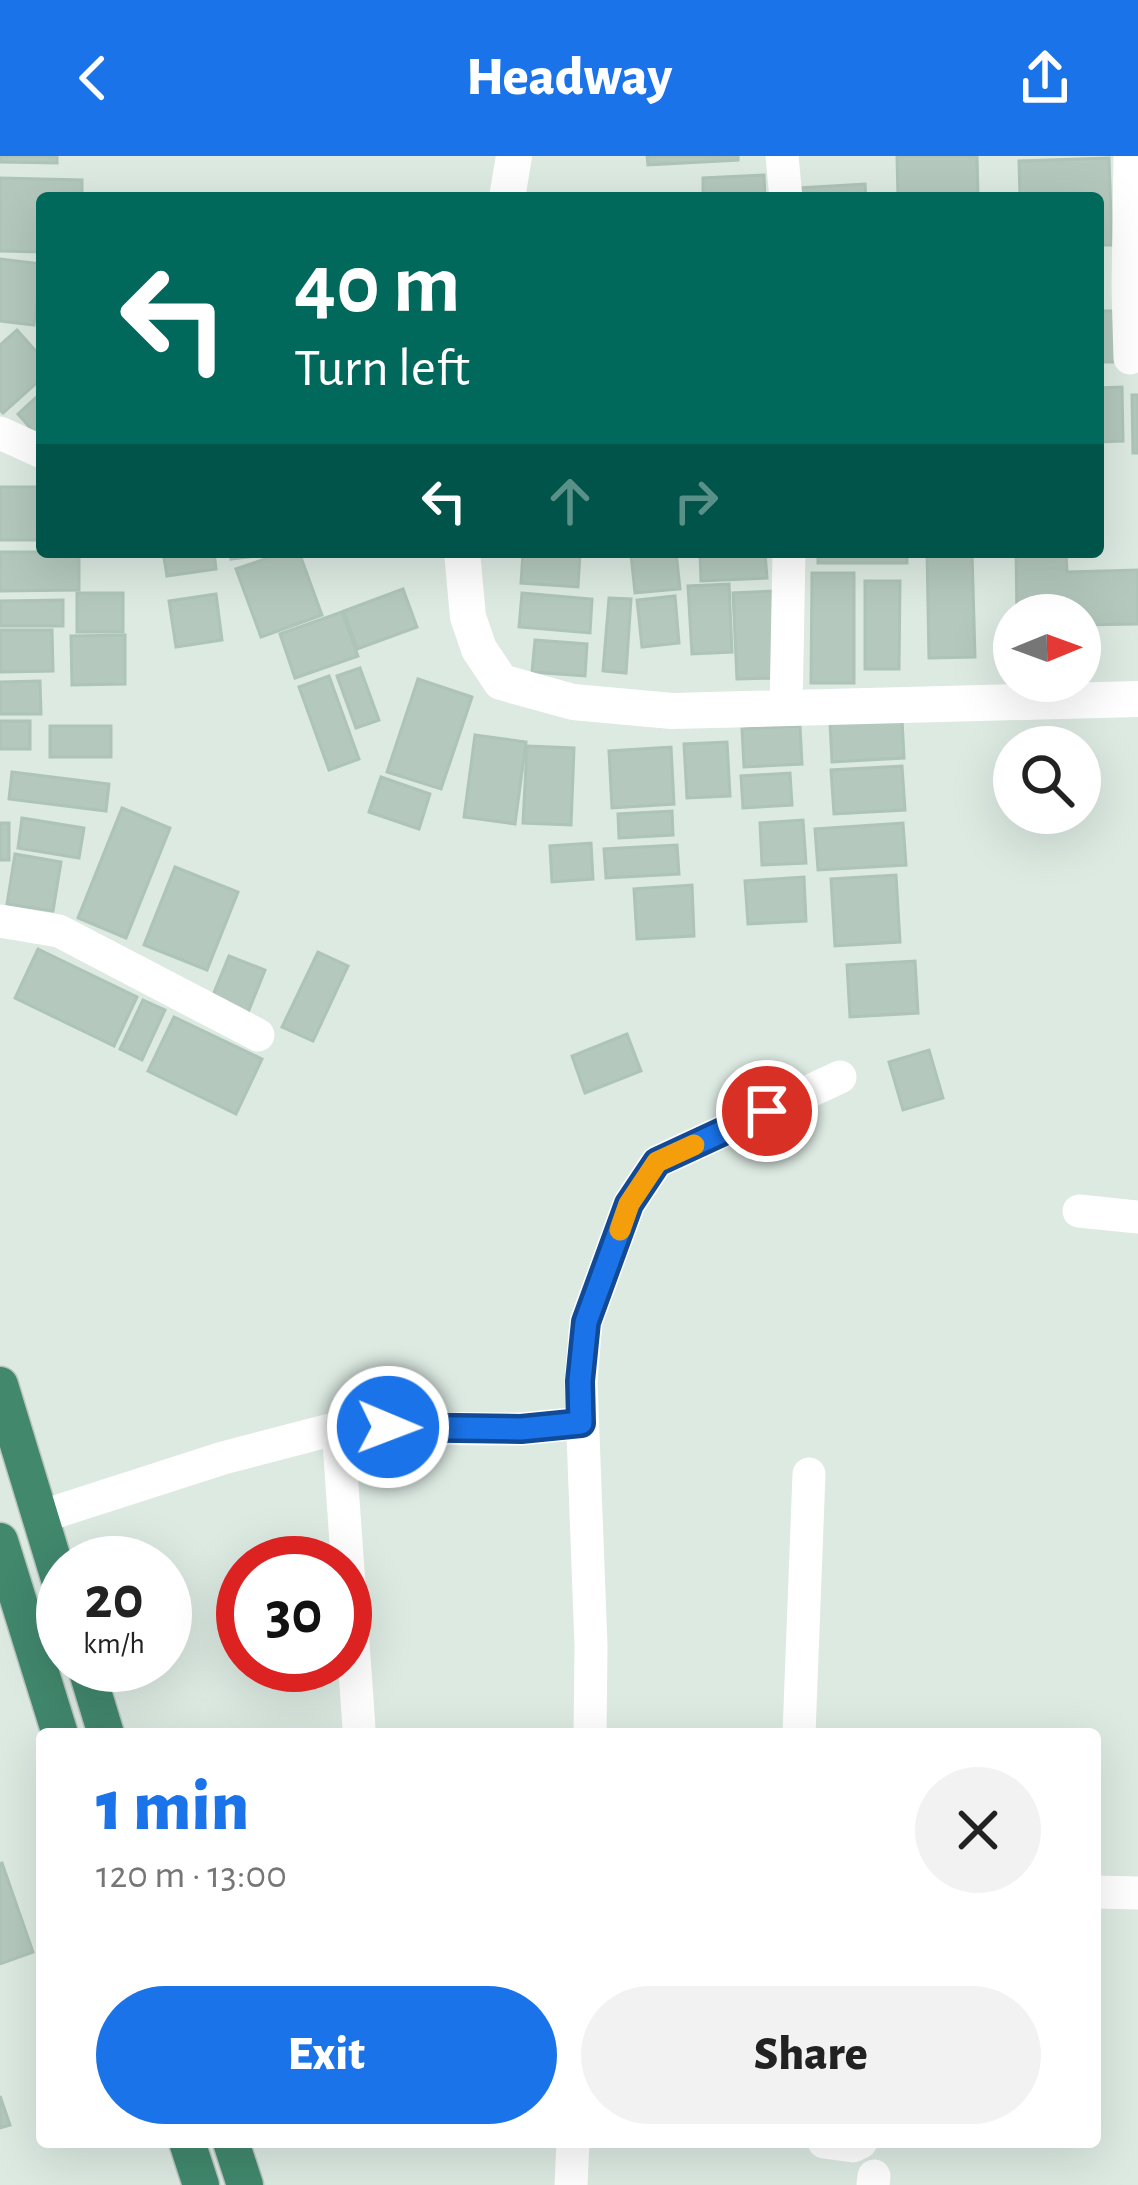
<!DOCTYPE html>
<meta charset="utf-8">
<style>
:root{--surface:#fff;--page:#f2f2f2;--text:#222;--muted:#767676;--accent:#1a73e8}
body{margin:0;font-family:"Alegreya Sans",sans-serif;background:var(--page);color:var(--text);height:100vh;display:flex;flex-direction:column;font-size:45px;white-space:nowrap}
*{box-sizing:border-box;margin:0}
p{font-size:39px;color:var(--muted)}
.icon{flex:none;width:66px;height:66px;fill:none;stroke:currentColor;stroke-width:2;stroke-linecap:round;stroke-linejoin:round}
.map{position:relative;flex:1;overflow:hidden}
.panel{position:absolute;left:36px;top:1572px;width:1065px;height:420px;display:flex;flex-direction:column;background:var(--surface);border-radius:12px;box-shadow:0 12px 48px #0002}
.panel>*{flex:none}
.hud{position:absolute;left:36px;top:36px;width:1068px;height:366px;border-radius:12px;box-shadow:0 12px 48px #0002;background:#00695c;color:#fff;overflow:hidden}
.needle{width:78px;rotate:89deg}
.controls{position:absolute;left:993px;top:438px;display:grid;gap:24px}
.controls a{display:grid;place-items:center;width:108px;height:108px;border-radius:50%;background:var(--surface);box-shadow:0 12px 48px #0002;font-size:60px}
.speed{position:absolute;left:36px;top:1380px;display:flex;gap:24px;font-size:60px;font-weight:700;text-align:center}
.speed>*{display:grid;place-content:center;width:156px;height:156px;border-radius:50%;background:var(--surface);box-shadow:0 12px 48px #0002;line-height:1}
.speed small{font-size:30px;font-weight:400}
.speed .limit{border:18px solid #d22;background:#fff;color:#111}
.pin{position:absolute;display:grid;place-items:center;width:102px;height:102px;color:#fff;margin:-51px;border:6px solid #fff;border-radius:50%;box-shadow:0 3px 12px #0007}
.me{position:absolute;width:132px;margin:-66px;rotate:91deg;stroke-linejoin:round;filter:drop-shadow(0 0 9px #0008)}
.turn{display:flex;align-items:center;gap:42px;height:252px;padding:0 60px;font-size:54px}
.turn .icon{width:156px;height:156px;stroke-width:2.5}
.turn b{display:block;font-size:84px;line-height:102px}
.lanes{display:flex;align-items:center;height:114px;padding:0 60px;background:#0003;justify-content:center;gap:60px;direction:ltr}
.lanes .off{opacity:.35}
.round{display:grid;place-items:center;flex:none;width:126px;height:126px;border-radius:63px;background:var(--page)}
.summary{display:flex;align-items:center;justify-content:space-between;height:204px;padding:0 60px}
h1{font-size:72px;font-weight:800;line-height:90px;color:var(--accent)}
.primary-button{display:flex;gap:24px;margin-top:auto;padding:24px 60px}
.primary-button a{flex:1;height:138px;border-radius:72px;background:var(--accent);color:#fff;font-size:48px;font-weight:800;line-height:138px;text-align:center}
.primary-button a+a{background:var(--page);color:var(--text)}
header{display:flex;justify-content:space-between;align-items:center;height:156px;padding:0 60px;background:var(--accent);color:#fff;font-size:54px;font-weight:800}
.map>svg:first-child{display:block}
.building{fill:#b4c8bd;stroke:#aec4b8;stroke-width:3}
.lines{fill:none;stroke-linecap:round;stroke-linejoin:round}
.trunk-casing{stroke:#bbc4c0;stroke-width:39}
.minor{stroke:#fff;stroke-width:33}
.tertiary{stroke:#fff;stroke-width:36}
.trunk{stroke:#41886d;stroke-width:36}
.route-casing{stroke:#114b97;stroke-width:30}
.route{stroke:#1a73e8;stroke-width:21}
.slow{stroke:#f59e0b;stroke-width:21}
</style>
<header><svg class="icon" aria-label="back" viewBox="0 0 24 24"><path d="M15 5l-7 7 7 7"/></svg>Headway<svg class="icon" aria-label="share" viewBox="0 0 24 24"><path d="M12 15V3M7 8l5-5 5 5M5 13v7h14v-7"/></svg></header>
<div class="map">
<svg width="1138" height="2029" viewBox="0 0 1138 2029">
<rect width="100%" height="100%" fill="#dceae2"/>
<!-- building -->
<g class="building">
<polygon points="0,0 57,0 57,7 0,6"/>
<polygon points="647,0 738,0 738,4 648,9"/>
<polygon points="897,0 977,0 978,42 898,42"/>
<polygon points="1109,2 1112,89 1098,89 1098,42 1020,42 1019,5"/>
<polygon points="764,19 765,42 703,42 703,22"/>
<polygon points="0,22 82,24 82,42 42,42 42,96 0,95"/>
<polygon points="865,28 866,42 800,42 799,32"/>
<polygon points="0,103 42,108 34,169 0,165"/>
<polygon points="1098,155 1120,155 1121,206 1098,206"/>
<polygon points="17,174 42,202 42,222 3,257 0,254 0,189"/>
<polygon points="1122,231 1123,285 1098,286 1098,232"/>
<polygon points="42,236 42,285 18,258"/>
<polygon points="1132,239 1138,239 1138,297 1133,297"/>
<rect x="0" y="331" width="42" height="53"/>
<polygon points="0,396 79,396 79,434 0,435"/>
<polygon points="163,396 214,396 216,413 167,420"/>
<polygon points="230,396 281,396 281,397 231,403"/>
<polygon points="285,396 299,396 322,459 261,481 236,413"/>
<polygon points="523,396 580,396 578,431 521,427"/>
<polygon points="676,396 680,433 635,437 631,399"/>
<polygon points="700,396 765,396 767,422 701,425"/>
<rect x="818" y="396" width="89" height="11"/>
<polygon points="927,396 972,396 975,501 929,502"/>
<polygon points="1016,396 1066,396 1067,416 1138,414 1138,468 1080,469 1080,459 1017,459"/>
<polygon points="812,417 854,417 854,527 811,527"/>
<polygon points="865,425 900,425 899,513 865,513"/>
<polygon points="729,428 732,496 692,498 688,430"/>
<polygon points="403,433 417,471 357,493 344,455"/>
<polygon points="773,435 777,522 737,523 733,437"/>
<rect x="77" y="437" width="46" height="39"/>
<polygon points="522,437 592,443 590,477 519,471"/>
<polygon points="216,438 222,484 176,491 169,445"/>
<polygon points="675,440 679,487 642,491 637,444"/>
<polygon points="609,442 631,443 626,517 603,515"/>
<polygon points="63,444 63,470 0,470 0,445"/>
<polygon points="342,456 358,500 295,522 280,478"/>
<polygon points="0,474 52,474 53,515 0,516"/>
<polygon points="125,479 125,528 72,529 71,480"/>
<polygon points="535,484 587,488 585,520 532,516"/>
<polygon points="360,512 379,564 356,572 337,520"/>
<polygon points="329,520 359,603 329,614 299,531"/>
<polygon points="418,523 472,541 441,633 387,616"/>
<polygon points="40,525 41,558 0,558 0,526"/>
<polygon points="902,563 904,602 832,606 830,567"/>
<rect x="0" y="565" width="30" height="28"/>
<rect x="50" y="570" width="61" height="31"/>
<polygon points="800,570 802,608 744,611 742,573"/>
<polygon points="475,579 526,586 515,668 464,661"/>
<polygon points="727,586 730,640 687,642 684,588"/>
<polygon points="527,590 574,592 571,669 523,667"/>
<polygon points="671,591 674,648 612,652 609,595"/>
<polygon points="902,610 905,654 834,658 831,614"/>
<polygon points="12,616 109,628 106,655 9,643"/>
<polygon points="790,617 792,649 743,652 741,620"/>
<polygon points="381,621 430,638 419,673 369,656"/>
<polygon points="122,652 170,672 126,782 78,762"/>
<polygon points="672,655 673,679 619,682 618,658"/>
<polygon points="22,662 84,672 79,702 18,692"/>
<polygon points="803,664 806,707 762,709 760,667"/>
<rect x="0" y="667" width="9" height="37"/>
<polygon points="903,667 906,709 818,714 815,673"/>
<polygon points="591,687 593,723 552,726 550,690"/>
<polygon points="677,689 679,718 606,722 604,693"/>
<polygon points="15,698 61,706 53,755 7,748"/>
<polygon points="175,711 238,736 207,814 144,789"/>
<polygon points="896,719 900,786 835,790 831,723"/>
<polygon points="804,721 806,765 748,768 745,725"/>
<polygon points="692,729 694,780 637,783 634,733"/>
<polygon points="38,793 137,841 114,890 15,842"/>
<polygon points="318,796 348,810 313,885 282,871"/>
<polygon points="229,800 265,814 247,859 211,844"/>
<polygon points="915,805 918,857 850,861 847,809"/>
<polygon points="143,844 165,854 142,904 120,893"/>
<polygon points="174,861 262,903 236,958 148,915"/>
<polygon points="627,878 641,915 585,937 572,900"/>
<polygon points="929,894 943,942 903,954 889,906"/>
<polygon points="2,1707 33,1796 0,1808 0,1708"/>
<polygon points="0,1940 10,1969 0,1972"/>
</g>
<g class="lines">
<defs>
<g id="trunk">
<polyline points="0,1229 63,1436"/>
<polyline points="0,1385 60,1578"/>
<polyline points="85,1509 106,1578"/>
<polyline points="187,1986 201,2029"/>
<polyline points="231,1986 245,2029"/>
</g>
</defs>
<!-- trunk casing -->
<use href="#trunk" class="trunk-casing"/>
<!-- minor -->
<g class="minor">
<polyline points="782,0 786,42"/>
<polyline points="1130,202 1128,133 1130,0"/>
<polyline points="0,277 42,296"/>
<polyline points="786,552 789,396"/>
<polyline points="0,765 59,775 258,879"/>
<polyline points="1079,1055 1138,1061"/>
<polyline points="338,1272 359,1572"/>
<polyline points="40,1361 223,1302 338,1272 521,1273 581,1267"/>
<polyline points="590,1578 591,1490 581,1225 586,1166 629,1048 657,1006 840,921"/>
<polyline points="799,1578 809,1318"/>
<polyline points="1095,1736 1138,1737"/>
<polyline points="824,1986 853,1990 861,1986"/>
<polyline points="571,2029 573,1986"/>
<polyline points="873,2029 874,2020"/>
</g>
<!-- tertiary -->
<g class="tertiary">
<polyline points="507,42 514,0"/>
<polyline points="462,396 468,461 479,493 501,526 573,546 672,555 1138,543"/>
</g>
<!-- trunk -->
<use href="#trunk" class="trunk"/>
</g>
<g class="lines">
<defs>
<polyline id="route" points="388,1271 521,1273 581,1267 580,1225 586,1166 629,1048 657,1006 767,955"/>
</defs>
<!-- route casing -->
<use href="#route" class="route-casing"/>
<!-- route -->
<use href="#route" class="route"/>
<!-- slow -->
<polyline class="slow" points="620,1074 629,1048 657,1006 694,989"/>
</g>
</svg>
<div class="controls">
<a><svg class="needle" viewBox="-14 -14 28 28"><path d="M0-13l5 13h-10z" fill="#e53935"/><path d="M0 13l5-13h-10z" fill="#767676"/></svg></a>
<a><svg class="icon" aria-label="search" viewBox="0 0 24 24"><circle cx="10" cy="10" r="6"/><path d="M15 15l6 6"/></svg></a>
</div>
<div class="speed"><div>20<small>km/h</small></div><div class="limit">30</div></div>
<div class="pin" style="left:767px;top:955px;background:#d93025"><svg class="icon" aria-label="arrive" viewBox="0 0 24 24"><path d="M6 21V4h12l-3 4 3 4H6"/></svg></div>
<svg class="me" style="left:388px;top:1271px" viewBox="-20 -20 40 40"><circle r="17" fill="#1a73e8" stroke="#fff" stroke-width="3"/><path d="M0-11L8 9 0 5-8 9z" fill="#fff"/></svg>
<div class="hud">
<div class="turn"><svg class="icon" aria-label="left" viewBox="0 0 24 24"><path d="M17 20v-9H6M10 6l-5 5 5 5"/></svg><div><b>40 m</b>Turn left</div></div>
<div class="lanes"><svg class="icon" aria-label="left" viewBox="0 0 24 24"><path d="M17 20v-9H6M10 6l-5 5 5 5"/></svg><svg class="icon off" aria-label="ahead" viewBox="0 0 24 24"><path d="M12 20V5M6 11l6-6 6 6"/></svg><svg class="icon off" aria-label="right" viewBox="0 0 24 24"><path d="M7 20v-9h11M14 6l5 5-5 5"/></svg></div>
</div>
<section class="panel">
<div class="summary"><div><h1>1 min</h1><p>120 m · 13:00</p></div><a class="round"><svg class="icon" aria-label="close" viewBox="0 0 24 24"><path d="M6 6l12 12M18 6L6 18"/></svg></a></div>
<div class="primary-button"><a>Exit</a><a>Share</a></div>
</section>
</div>
